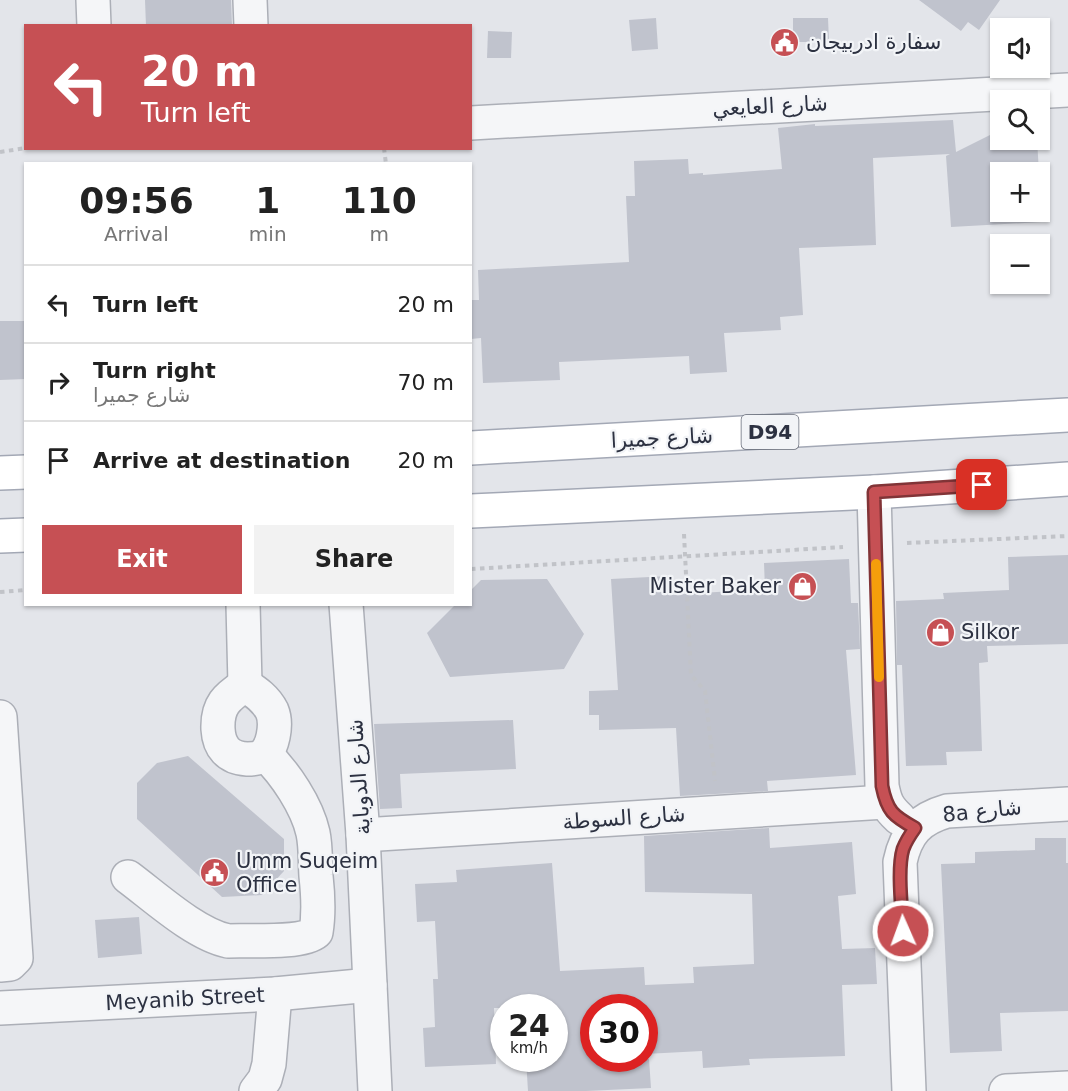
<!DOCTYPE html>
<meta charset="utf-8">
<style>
:root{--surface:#fff;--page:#f2f2f2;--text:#222;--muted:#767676;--line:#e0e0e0;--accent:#c65054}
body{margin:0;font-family:"DejaVu Sans","Noto Sans Arabic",sans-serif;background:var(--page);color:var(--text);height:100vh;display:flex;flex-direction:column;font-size:22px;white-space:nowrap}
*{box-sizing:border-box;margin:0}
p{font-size:20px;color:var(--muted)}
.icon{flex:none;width:33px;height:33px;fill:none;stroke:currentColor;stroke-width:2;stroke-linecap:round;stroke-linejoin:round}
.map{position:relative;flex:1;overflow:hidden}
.drawer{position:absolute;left:24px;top:162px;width:448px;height:444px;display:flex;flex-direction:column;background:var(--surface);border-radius:0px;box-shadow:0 2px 4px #0004}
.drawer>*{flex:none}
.hud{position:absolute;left:24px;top:24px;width:448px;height:126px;border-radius:0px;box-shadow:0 2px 4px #0004;background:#c65054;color:#fff;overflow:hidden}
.tools{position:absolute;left:990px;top:18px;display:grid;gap:12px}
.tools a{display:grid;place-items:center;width:60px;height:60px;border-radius:0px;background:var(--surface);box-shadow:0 2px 4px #0004;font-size:30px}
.speed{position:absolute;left:490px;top:994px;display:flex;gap:12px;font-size:30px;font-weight:700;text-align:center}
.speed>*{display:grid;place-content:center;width:78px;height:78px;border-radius:50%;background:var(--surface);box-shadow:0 2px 4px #0004;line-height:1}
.speed small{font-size:15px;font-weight:400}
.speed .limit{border:9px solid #d22;background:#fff;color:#111}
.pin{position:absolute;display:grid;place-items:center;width:51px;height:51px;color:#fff;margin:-26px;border-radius:12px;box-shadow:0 3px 9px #0006}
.me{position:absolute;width:66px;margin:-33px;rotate:358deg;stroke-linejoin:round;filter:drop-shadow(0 0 4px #0008)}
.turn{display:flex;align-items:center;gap:21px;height:126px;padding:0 18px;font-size:27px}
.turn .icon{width:78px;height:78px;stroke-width:2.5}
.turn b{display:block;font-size:42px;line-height:51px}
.eta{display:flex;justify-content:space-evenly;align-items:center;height:102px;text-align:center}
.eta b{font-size:36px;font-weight:700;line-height:42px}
.primary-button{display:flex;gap:12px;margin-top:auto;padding:12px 18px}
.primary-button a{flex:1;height:69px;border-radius:0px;background:var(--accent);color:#fff;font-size:24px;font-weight:700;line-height:69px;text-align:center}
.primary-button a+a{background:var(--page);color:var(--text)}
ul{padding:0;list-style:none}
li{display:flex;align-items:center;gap:18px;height:78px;padding:0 18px;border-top:2px solid var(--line)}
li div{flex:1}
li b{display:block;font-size:22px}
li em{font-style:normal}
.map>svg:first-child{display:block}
.building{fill:#c0c3cd}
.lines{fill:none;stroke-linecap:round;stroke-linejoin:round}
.minor-casing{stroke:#acafb7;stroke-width:36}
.major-casing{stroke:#a3a8b5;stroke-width:36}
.path{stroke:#c1c3c8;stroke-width:4;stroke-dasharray:4.5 4.5;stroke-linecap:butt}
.minor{stroke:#f5f6f8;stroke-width:33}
.major{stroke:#fff;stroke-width:33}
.route-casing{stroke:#813437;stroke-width:15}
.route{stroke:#c65054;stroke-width:10}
.slow{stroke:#f59e0b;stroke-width:10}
.labels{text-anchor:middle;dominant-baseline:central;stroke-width:4.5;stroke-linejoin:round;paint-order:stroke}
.shield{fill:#f2f4f7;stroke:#676c78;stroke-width:1.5}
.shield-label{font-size:20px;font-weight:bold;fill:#2c3141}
.poi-label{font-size:21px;fill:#2c3141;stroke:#f2f4f7;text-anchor:start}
.street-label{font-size:21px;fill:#2c3141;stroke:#f2f4f7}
</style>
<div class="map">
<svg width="1068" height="1091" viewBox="0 0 1068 1091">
<rect width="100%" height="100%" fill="#e3e5ea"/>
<!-- building -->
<g class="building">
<polygon points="145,0 231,0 232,26 146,26"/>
<polygon points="919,0 1000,0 979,30 968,22 961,31"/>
<polygon points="656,18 658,49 632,51 629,20"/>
<polygon points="793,18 828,18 829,42 793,42"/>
<polygon points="488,31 512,32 511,58 487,58"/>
<polygon points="953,120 956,152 990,135 1007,142 1037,140 1039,172 1000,172 1000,212 1040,212 1040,177 1042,222 951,227 946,156 950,154 873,158 876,245 799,248 803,315 780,317 781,330 724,333 727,372 690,374 689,356 559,362 560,380 483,383 481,338 471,339 471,300 479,300 478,270 629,262 626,196 635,196 634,161 688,159 689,174 703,173 703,175 782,169 778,128 815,124 815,126"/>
<polygon points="0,321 26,321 26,379 0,380"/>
<polygon points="1068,555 1068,644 987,646 988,662 979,663 982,751 946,752 947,765 906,766 902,665 897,665 896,601 944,599 943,593 1009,590 1008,557"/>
<polygon points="849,559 851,603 858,603 860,649 846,650 856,775 767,781 768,791 680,796 676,728 599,730 599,715 589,715 589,691 618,690 611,579 669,576 670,595 765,589 764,563"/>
<polygon points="547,579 584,634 564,669 450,677 427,633 456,604 471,604 471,590 481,580"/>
<polygon points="513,720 516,769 400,774 402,808 380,809 374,724"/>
<polygon points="188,756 284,839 284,871 262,895 222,897 137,819 137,783 157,763"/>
<polygon points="769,828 770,848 852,842 856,894 838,896 842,949 875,948 877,984 842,985 845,1056 749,1059 750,1065 703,1068 702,1051 645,1054 645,1008 594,1008 594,1059 649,1059 651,1088 586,1091 528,1091 526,1059 555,1059 555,1008 494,1008 496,1064 425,1067 423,1028 435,1027 433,979 438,979 435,921 417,922 415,884 457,882 456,870 552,863 560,971 644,967 645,985 694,983 693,967 754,964 752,894 645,892 644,836"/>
<polygon points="1035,838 1066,838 1066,863 1068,863 1068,1011 1000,1013 1002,1051 950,1053 941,864 975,863 975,852 1035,850"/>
<polygon points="139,917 142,954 98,958 95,920"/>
</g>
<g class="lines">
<defs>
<g id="minor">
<polyline points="93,0 94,26"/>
<polyline points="250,0 251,26"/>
<polyline points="471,123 1068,90"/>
<path d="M874,492L882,786C885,801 887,807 899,818"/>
<polyline points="243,604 245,685"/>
<polyline points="346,604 363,835 375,1091"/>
<path d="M245,685C256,692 266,699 272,711C277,723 274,751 260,757C257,759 251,759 247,759C228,758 219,747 218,729C217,705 227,697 245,685Z"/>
<polyline points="0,717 16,958 10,964 0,965"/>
<polyline points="363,835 885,802"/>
<path d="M128,877C155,897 195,934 228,941C248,940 302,944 316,932C319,914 318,894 316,876C315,862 316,847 313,833C307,806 285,773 265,754"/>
<polyline points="0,1008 275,994 370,985"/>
<polyline points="256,1091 265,1079 269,1064 275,994"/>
<path d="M909,1091L900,862C906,833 919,819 947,811L1068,804"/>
<polyline points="1006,1091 1068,1088"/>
</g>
<g id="major">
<polyline points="471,448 1068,415"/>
<polyline points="0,473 26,472"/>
<polyline points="471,511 874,492 1068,479"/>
<polyline points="0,536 26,535"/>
</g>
</defs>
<!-- minor casing -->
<use href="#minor" class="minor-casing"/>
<!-- major casing -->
<use href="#major" class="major-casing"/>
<!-- path -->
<g class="path">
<polyline points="384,148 386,164"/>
<polyline points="0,152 26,148"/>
<polyline points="684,534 691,675 705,691 715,781"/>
<polyline points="907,543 1068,536"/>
<polyline points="471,569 843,547"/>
<polyline points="0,592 26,590"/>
</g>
<!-- minor -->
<use href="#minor" class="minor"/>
<!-- major -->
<use href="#major" class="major"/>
</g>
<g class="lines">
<defs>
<path id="route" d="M903,931C902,909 897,869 903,849C906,841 910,835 915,828C893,816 887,811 882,786L874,492L982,485"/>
</defs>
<!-- route casing -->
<use href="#route" class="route-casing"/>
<!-- route -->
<use href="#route" class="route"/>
<!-- slow -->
<polyline class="slow" points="876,564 879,677"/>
</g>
<!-- icons -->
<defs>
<symbol id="civic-disc" viewBox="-11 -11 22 22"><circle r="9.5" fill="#c65054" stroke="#f2f4f7"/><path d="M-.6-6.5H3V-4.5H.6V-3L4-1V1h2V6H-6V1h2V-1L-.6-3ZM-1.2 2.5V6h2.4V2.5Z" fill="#fff"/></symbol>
<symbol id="shop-disc" viewBox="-11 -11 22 22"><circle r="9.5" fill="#c65054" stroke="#f2f4f7"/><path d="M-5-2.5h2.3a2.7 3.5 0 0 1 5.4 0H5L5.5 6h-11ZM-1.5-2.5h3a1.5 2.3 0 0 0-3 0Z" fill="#fff"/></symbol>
</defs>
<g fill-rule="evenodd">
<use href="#civic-disc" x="768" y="26" width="33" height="33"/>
<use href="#shop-disc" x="786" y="570" width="33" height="33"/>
<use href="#shop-disc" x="924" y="616" width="33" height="33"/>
<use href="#civic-disc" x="198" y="856" width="33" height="33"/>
</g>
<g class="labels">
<!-- shield labels -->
<rect class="shield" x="741.5" y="415" width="57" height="34" rx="4.5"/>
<g class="shield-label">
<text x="770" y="432">D94</text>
</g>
<!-- poi labels -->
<g class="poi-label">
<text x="806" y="42">سفارة ادربيجان</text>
<text x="781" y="586" text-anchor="end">Mister Baker</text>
<text x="961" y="632">Silkor</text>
<text x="236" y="861">Umm Suqeim<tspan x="236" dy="24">Office</tspan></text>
</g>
<!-- street labels -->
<g class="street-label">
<text transform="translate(770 106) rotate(-3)">شارع العايعي</text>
<text transform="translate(662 438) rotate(-3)">شارع جميرا</text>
<text transform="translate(359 777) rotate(-94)">شارع الدوباية</text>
<text transform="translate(982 811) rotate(-6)">8a شارع</text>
<text transform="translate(624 818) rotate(-4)">شارع السوطة</text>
<text transform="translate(185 999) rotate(-3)">Meyanib Street</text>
</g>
</g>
</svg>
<div class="tools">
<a><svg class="icon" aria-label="sound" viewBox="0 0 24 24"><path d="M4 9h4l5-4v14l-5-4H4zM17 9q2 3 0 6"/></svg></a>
<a><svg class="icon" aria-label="search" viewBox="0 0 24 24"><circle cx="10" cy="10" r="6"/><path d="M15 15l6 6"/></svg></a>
<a>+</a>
<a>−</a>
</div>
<div class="speed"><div>24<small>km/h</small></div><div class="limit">30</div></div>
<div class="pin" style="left:982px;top:485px;background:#d93025"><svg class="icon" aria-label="arrive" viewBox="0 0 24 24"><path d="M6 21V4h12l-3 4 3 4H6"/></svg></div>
<svg class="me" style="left:903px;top:931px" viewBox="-20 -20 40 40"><circle r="17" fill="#c65054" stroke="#fff" stroke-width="3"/><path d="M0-11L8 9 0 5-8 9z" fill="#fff"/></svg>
<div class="hud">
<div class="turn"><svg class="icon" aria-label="left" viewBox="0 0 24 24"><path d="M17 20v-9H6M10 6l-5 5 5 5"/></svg><div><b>20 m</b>Turn left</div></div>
</div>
<section class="drawer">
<div class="eta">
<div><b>09:56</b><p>Arrival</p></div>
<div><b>1</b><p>min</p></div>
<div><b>110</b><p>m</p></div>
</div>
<ul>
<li><svg class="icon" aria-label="left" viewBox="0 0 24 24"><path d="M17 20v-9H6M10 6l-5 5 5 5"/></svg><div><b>Turn left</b></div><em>20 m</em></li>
<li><svg class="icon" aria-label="right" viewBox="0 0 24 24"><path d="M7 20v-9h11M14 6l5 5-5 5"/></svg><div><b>Turn right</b><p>شارع جميرا</p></div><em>70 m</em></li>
<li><svg class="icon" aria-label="arrive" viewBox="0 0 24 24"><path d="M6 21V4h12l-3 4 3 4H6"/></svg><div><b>Arrive at destination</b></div><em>20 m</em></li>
</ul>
<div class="primary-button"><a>Exit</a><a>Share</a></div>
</section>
</div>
